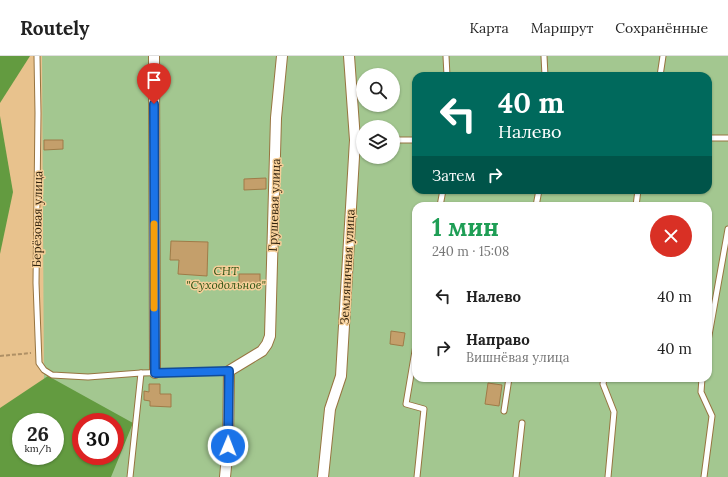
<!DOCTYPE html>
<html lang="ru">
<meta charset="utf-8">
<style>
:root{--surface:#fff;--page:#f2f2f2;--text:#222;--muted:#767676;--line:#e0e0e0}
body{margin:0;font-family:Lora,serif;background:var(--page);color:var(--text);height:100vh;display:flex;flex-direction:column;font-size:15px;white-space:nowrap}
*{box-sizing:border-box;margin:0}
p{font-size:13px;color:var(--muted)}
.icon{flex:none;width:22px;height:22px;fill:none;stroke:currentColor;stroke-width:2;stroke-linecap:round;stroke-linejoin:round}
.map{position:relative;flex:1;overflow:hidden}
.drawer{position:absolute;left:412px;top:146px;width:300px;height:180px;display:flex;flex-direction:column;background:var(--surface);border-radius:12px;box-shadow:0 1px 3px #0004}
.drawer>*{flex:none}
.banner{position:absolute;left:412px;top:16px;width:300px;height:122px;border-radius:12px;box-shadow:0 1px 3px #0004;background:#00695c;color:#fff;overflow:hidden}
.fabs{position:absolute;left:356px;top:12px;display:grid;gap:8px}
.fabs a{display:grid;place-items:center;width:44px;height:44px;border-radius:50%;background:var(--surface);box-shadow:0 1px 3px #0004;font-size:20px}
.speed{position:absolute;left:12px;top:357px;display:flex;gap:8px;font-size:20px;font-weight:700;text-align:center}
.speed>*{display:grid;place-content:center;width:52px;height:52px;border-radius:50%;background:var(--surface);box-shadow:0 1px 3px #0004;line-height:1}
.speed small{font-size:10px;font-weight:400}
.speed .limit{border:6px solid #d22;background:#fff;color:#111}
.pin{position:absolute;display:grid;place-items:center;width:34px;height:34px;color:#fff;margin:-41px -17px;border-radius:50% 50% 50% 0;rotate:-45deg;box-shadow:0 0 4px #0007}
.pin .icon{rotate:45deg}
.me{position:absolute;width:44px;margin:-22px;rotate:1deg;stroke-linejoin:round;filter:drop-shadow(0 0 3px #0008)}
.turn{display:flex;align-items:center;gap:14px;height:84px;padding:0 20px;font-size:18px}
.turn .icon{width:52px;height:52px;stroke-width:2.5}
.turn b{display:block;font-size:28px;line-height:34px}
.then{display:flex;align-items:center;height:38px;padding:0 20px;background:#0003;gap:8px;font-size:15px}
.round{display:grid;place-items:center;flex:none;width:42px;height:42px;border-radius:21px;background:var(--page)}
.head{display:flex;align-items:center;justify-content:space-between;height:68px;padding:0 20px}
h1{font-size:24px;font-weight:700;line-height:30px;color:#1e9e55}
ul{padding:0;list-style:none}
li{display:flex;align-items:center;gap:12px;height:52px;padding:0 20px}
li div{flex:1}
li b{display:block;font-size:15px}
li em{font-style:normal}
header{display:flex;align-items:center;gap:24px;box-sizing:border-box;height:56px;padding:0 20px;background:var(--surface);border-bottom:1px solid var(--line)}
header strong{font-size:19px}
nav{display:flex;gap:22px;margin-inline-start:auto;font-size:14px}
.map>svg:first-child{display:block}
.green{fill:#a3c790;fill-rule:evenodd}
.forest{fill:#639b40;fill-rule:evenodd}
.building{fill:#c49f6b;stroke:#9f7b48}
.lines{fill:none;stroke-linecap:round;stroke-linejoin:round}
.service-casing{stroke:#977440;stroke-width:7}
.minor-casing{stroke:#977440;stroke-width:12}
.path{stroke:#af9065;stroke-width:2;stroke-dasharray:4 2;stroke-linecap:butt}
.service{stroke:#fff;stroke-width:5}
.minor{stroke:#fff;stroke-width:10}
.route-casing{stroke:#114b97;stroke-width:10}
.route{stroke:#1a73e8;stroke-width:7}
.slow{stroke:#f59e0b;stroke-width:7}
.labels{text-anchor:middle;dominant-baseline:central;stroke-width:3;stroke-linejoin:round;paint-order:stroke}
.street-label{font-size:12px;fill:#31220d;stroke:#f6cf99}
.park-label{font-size:12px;font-style:italic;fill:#2d5314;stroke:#f6cf99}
</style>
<header>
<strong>Routely</strong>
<nav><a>Карта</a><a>Маршрут</a><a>Сохранённые</a></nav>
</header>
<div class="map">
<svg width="728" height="421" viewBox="0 0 728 421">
<rect width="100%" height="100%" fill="#e8c28d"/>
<!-- green -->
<path class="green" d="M42,0H728V421H0V364L44,332ZM363,19H393V49H363ZM416,20H708V134H416ZM363,71H393V101H363ZM416,150H708V322H416ZM21,366H55V400H21ZM81,366H115V400H81Z"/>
<!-- forest -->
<g class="forest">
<polygon points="0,0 30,0 0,47"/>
<polygon points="0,60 13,136 0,198"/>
<path d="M48,320L133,367L111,421H0V352ZM21,366H55V400H21ZM81,366H115V400H81Z"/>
</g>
<!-- building -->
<g class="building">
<polygon points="44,84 63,84 63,93 44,94"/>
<polygon points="266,122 266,133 244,134 244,123"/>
<polygon points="171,185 208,186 207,220 178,218 179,204 170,204"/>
<rect x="239" y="218" width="21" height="11"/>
<polygon points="391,275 405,277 403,290 390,288"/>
<polygon points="488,327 502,329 499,350 485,348"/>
<polygon points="149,328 160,328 160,338 171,338 171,351 150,350 150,345 144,344 144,335 149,336"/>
</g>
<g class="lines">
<defs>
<g id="service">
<polyline points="37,0 38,57 36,227 39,307 44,314 52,319 88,321 141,317 229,315"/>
<polyline points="446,0 447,20"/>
<polyline points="544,0 545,20"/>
<polyline points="660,20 663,0"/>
<polyline points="708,82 728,82"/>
<polyline points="393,84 416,84"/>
<polyline points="440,150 443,134"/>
<polyline points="536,150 539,134"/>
<polyline points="636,150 638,134"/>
<polyline points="708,285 728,173"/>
<polyline points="416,289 406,348 424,353 417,421"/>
<polyline points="604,322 603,328 614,356 608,421"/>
<polyline points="702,322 701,336 712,360 704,421"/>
<polyline points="504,355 509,322"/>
<polyline points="130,421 141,317"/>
<polyline points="516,421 522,367"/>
</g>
<g id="minor">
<polyline points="154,0 155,317"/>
<polyline points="225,421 228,390 229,315 262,295 267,288 270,280 276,62 282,0"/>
<polyline points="323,421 330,353 341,320 355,84 349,0"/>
</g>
</defs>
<!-- service casing -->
<use href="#service" class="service-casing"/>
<!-- minor casing -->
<use href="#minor" class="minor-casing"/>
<!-- path -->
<polyline class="path" points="0,300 31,297"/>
<!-- service -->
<use href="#service" class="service"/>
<!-- minor -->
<use href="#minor" class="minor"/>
</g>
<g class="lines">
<defs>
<polyline id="route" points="154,48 155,317 229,315 228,390"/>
</defs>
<!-- route casing -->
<use href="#route" class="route-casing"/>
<!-- route -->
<use href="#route" class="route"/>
<!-- slow -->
<polyline class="slow" points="154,168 154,252"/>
</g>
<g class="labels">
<!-- street labels -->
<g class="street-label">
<text transform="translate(274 149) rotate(-88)">Грушевая улица</text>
<text transform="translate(37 163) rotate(-89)">Берёзовая улица</text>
<text transform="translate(347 211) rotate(-87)">Земляничная улица</text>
</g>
<!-- park labels -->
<g class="park-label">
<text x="226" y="214">СНТ<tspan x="226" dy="14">"Суходольное"</tspan></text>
</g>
</g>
</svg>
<div class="fabs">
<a><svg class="icon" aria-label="search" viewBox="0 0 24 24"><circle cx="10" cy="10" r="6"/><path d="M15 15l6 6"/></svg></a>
<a><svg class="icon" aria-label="layers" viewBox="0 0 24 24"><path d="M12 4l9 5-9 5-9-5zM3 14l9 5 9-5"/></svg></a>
</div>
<div class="speed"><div>26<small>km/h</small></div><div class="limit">30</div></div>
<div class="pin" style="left:154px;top:48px;background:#d93025"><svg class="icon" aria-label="arrive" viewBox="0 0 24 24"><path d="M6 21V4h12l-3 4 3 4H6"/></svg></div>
<svg class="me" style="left:228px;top:390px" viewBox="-20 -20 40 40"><circle r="17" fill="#1a73e8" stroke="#fff" stroke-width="3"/><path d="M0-11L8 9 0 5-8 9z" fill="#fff"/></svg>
<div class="banner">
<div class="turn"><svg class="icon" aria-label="left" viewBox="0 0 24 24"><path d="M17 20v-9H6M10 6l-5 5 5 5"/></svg><div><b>40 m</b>Налево</div></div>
<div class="then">Затем<svg class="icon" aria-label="right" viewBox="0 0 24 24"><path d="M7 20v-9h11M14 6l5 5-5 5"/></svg></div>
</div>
<section class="drawer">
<div class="head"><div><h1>1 мин</h1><p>240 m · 15:08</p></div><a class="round" style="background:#d93025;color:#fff"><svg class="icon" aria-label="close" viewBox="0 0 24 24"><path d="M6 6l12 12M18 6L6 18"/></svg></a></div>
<ul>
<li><svg class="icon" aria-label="left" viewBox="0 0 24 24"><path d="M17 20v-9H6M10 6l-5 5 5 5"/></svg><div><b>Налево</b></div><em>40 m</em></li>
<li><svg class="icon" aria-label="right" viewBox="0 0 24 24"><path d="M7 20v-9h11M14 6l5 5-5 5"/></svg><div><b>Направо</b><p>Вишнёвая улица</p></div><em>40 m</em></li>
</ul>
</section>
</div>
